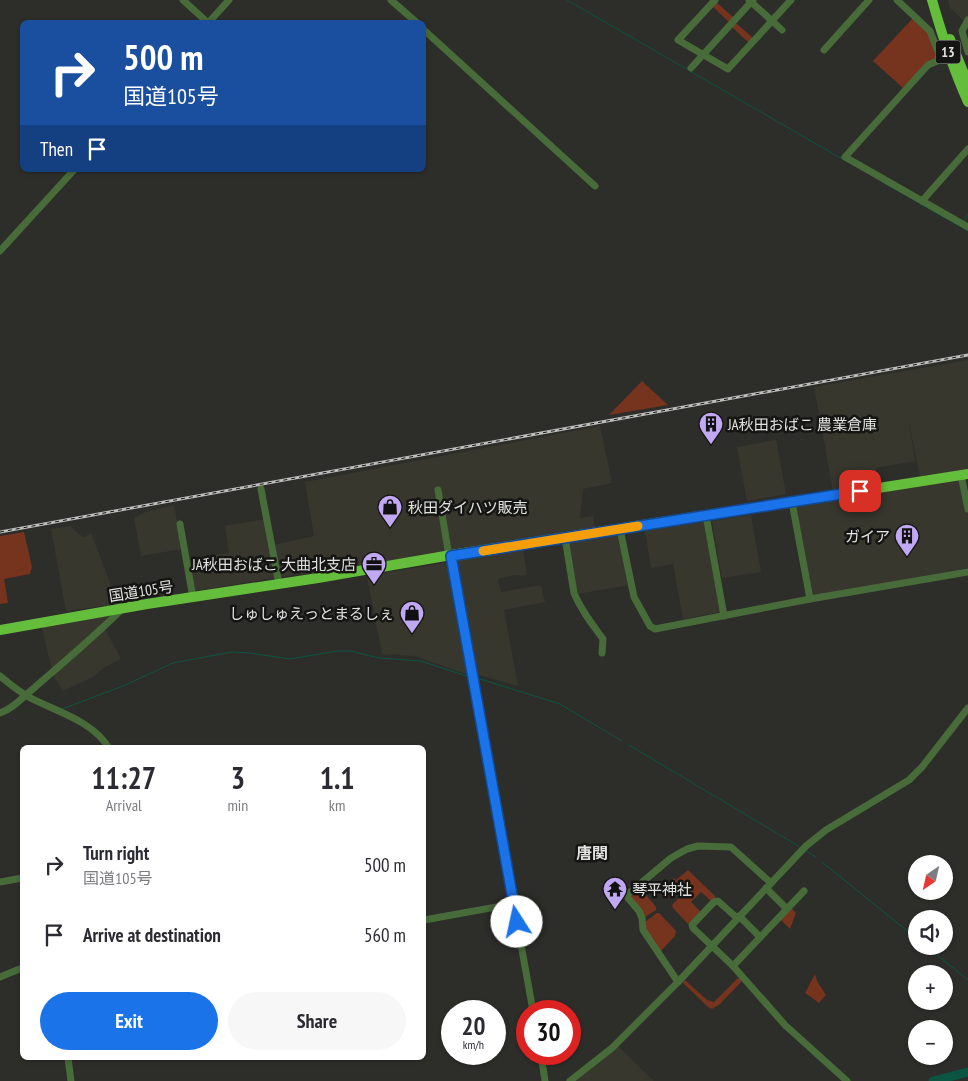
<!DOCTYPE html>
<meta charset="utf-8">
<style>
:root{--surface:#fff;--page:#f7f7f7;--text:#2b2b33;--muted:#7c7c81;--accent:#1a73e8}
body{margin:0;font-family:"PT Sans Narrow","Noto Sans JP",sans-serif;background:var(--page);color:var(--text);height:100vh;display:flex;flex-direction:column;font-size:19px;white-space:nowrap}
*{box-sizing:border-box;margin:0}
p{font-size:16px;color:var(--muted)}
.icon{flex:none;width:28px;height:28px;fill:none;stroke:currentColor;stroke-width:2;stroke-linecap:round;stroke-linejoin:round}
.map{position:relative;flex:1;overflow:hidden}
.sheet{position:absolute;left:20px;top:745px;width:406px;height:315px;display:flex;flex-direction:column;background:var(--surface);border-radius:8px;box-shadow:0 1px 4px #0004}
.sheet>*{flex:none}
.guide{position:absolute;left:20px;top:20px;width:406px;height:152px;border-radius:8px;box-shadow:0 1px 4px #0004;background:#1a4fa0;color:#fff;overflow:hidden}
.needle{width:32px;rotate:214deg}
.controls{position:absolute;left:908px;top:855px;display:grid;gap:10px}
.controls a{display:grid;place-items:center;width:45px;height:45px;border-radius:50%;background:var(--surface);box-shadow:0 1px 4px #0004;font-size:25px}
.speed{position:absolute;left:441px;top:1000px;display:flex;gap:10px;font-size:25px;font-weight:700;text-align:center}
.speed>*{display:grid;place-content:center;width:65px;height:65px;border-radius:50%;background:var(--surface);box-shadow:0 1px 4px #0004;line-height:1}
.speed small{font-size:12px;font-weight:400}
.speed .limit{border:8px solid #d22;background:#fff;color:#111}
.pin{position:absolute;display:grid;place-items:center;width:42px;height:42px;color:#fff;margin:-21px;border-radius:10px;box-shadow:0 2px 8px #0006}
.me{position:absolute;width:55px;margin:-28px;rotate:350deg;stroke-linejoin:round;filter:drop-shadow(0 0 4px #0008)}
.turn{display:flex;align-items:center;gap:18px;height:105px;padding:0 20px;font-size:22px}
.turn .icon{width:65px;height:65px;stroke-width:2.5}
.turn b{display:block;font-size:35px;line-height:42px}
.then{display:flex;align-items:center;height:48px;padding:0 20px;background:#0003;gap:10px;font-size:19px}
.eta{display:flex;justify-content:space-evenly;align-items:center;height:85px;text-align:center}
.eta b{font-size:30px;font-weight:700;line-height:35px}
.cta{display:flex;gap:10px;margin-top:auto;padding:10px 20px}
.cta a{flex:1;height:58px;border-radius:30px;background:var(--accent);color:#fff;font-size:20px;font-weight:700;line-height:58px;text-align:center}
.cta a+a{background:var(--page);color:var(--text)}
ul{padding:0;list-style:none}
li{display:flex;align-items:center;gap:15px;height:70px;padding:0 20px}
li div{flex:1}
li b{display:block;font-size:19px}
li em{font-style:normal}
.map>svg:first-child{display:block}
.built{fill:#38372e}
.green{fill:#76331e}
.lines{fill:none;stroke-linecap:round;stroke-linejoin:round}
.stream{stroke:#0b5643;stroke-width:1}
.river{stroke:#0b5643;stroke-width:9}
.minor{stroke:#486b3a;stroke-width:7}
.highway{stroke:#65be3b;stroke-width:10}
.rail-casing{stroke:#bebebc;stroke-width:3}
.rail{stroke:#151514;stroke-width:1;stroke-dasharray:4;stroke-linecap:butt}
.route-casing{stroke:#114b97;stroke-width:12}
.route{stroke:#1a73e8;stroke-width:9}
.slow{stroke:#f59e0b;stroke-width:9}
.labels{text-anchor:middle;dominant-baseline:central;stroke-width:5;stroke-linejoin:round;paint-order:stroke}
.shield{fill:#151514;stroke:#a4a4a3;stroke-width:1}
.shield-label{font-size:14px;font-weight:bold;fill:#e2e2e0}
.poi-label{font-size:15px;fill:#e2e2e0;stroke:#151514;text-anchor:start}
.street-label{font-size:15px;fill:#e2e2e0;stroke:#151514}
.neighbourhood-label{font-size:16px;font-weight:bold;fill:#e2e2e0;stroke:#151514}
</style>
<div class="map">
<svg width="968" height="1081" viewBox="0 0 968 1081">
<rect width="100%" height="100%" fill="#2d2d2a"/>
<!-- built -->
<g class="built">
<polygon points="948,0 968,0 968,17 964,21 950,8"/>
<polygon points="968,360 968,469 920,476 908,418 915,461 876,468 878,483 833,491 814,387"/>
<polygon points="600,426 612,483 583,489 580,518 593,516 595,527 364,565 280,577 274,545 314,536 305,482"/>
<polygon points="776,440 786,494 747,501 737,447"/>
<polygon points="961,478 968,517 968,568 812,596 796,507"/>
<polygon points="174,505 182,549 141,556 134,518 146,512"/>
<polygon points="751,515 761,572 722,578 712,521"/>
<polygon points="265,519 275,578 194,591 188,560 229,553 225,526"/>
<polygon points="704,522 721,612 683,619 673,564 651,568 645,531"/>
<polygon points="70,526 81,536 84,537 91,533 118,604 66,611 51,529"/>
<polygon points="621,534 630,585 577,594 568,543"/>
<polygon points="523,549 527,575 520,576 520,575 515,575 498,579 501,592 541,585 545,602 504,610 518,686 475,674 453,561"/>
<polygon points="449,562 469,675 415,656 382,654 367,576"/>
<polygon points="111,614 113,615 53,669 49,659 42,627"/>
<polygon points="105,629 121,659 105,667 93,677 63,691 52,674"/>
<polygon points="618,1046 654,1081 576,1081 599,1063"/>
</g>
<!-- green -->
<g class="green">
<polygon points="716,2 733,17 729,22 712,6"/>
<polygon points="913,18 929,32 939,58 903,88 873,61"/>
<polygon points="736,23 753,38 749,43 732,27"/>
<polygon points="642,381 668,405 609,415"/>
<polygon points="24,532 32,567 30,574 4,579 8,603 0,604 0,536"/>
<polygon points="688,870 716,897 711,901 701,892 691,902 701,912 688,924 673,908 672,905 679,898 674,892 666,899 661,894 666,884 674,878 676,880"/>
<polygon points="639,888 640,888 656,907 656,910 645,917 631,899 632,893"/>
<polygon points="791,908 796,913 790,929 780,919"/>
<polygon points="657,913 659,913 676,931 675,936 660,952 646,930 645,922"/>
<polygon points="815,974 817,981 826,995 819,1003 805,993"/>
<polygon points="741,977 742,981 720,1004 712,1009 708,1007 683,983 684,980 686,981 707,1000 714,1002 737,979"/>
</g>
<g class="lines">
<!-- stream -->
<g class="stream">
<polyline points="567,0 844,160"/>
<polyline points="882,182 968,231"/>
<polyline points="964,220 968,215"/>
<polyline points="477,678 560,704 622,741"/>
<polyline points="62,709 123,686 173,663 232,652 249,653 290,659 337,651 351,651 379,658 421,661 470,677"/>
<polyline points="629,745 800,847"/>
<polyline points="805,850 816,857"/>
<polyline points="822,862 916,938"/>
<polyline points="926,946 968,980"/>
</g>
<!-- river -->
<polyline class="river" points="933,1081 968,1072"/>
<!-- minor -->
<g class="minor">
<polyline points="183,0 207,22"/>
<polyline points="391,0 416,22"/>
<polyline points="715,0 678,40 728,69 791,0"/>
<polyline points="749,0 782,30"/>
<polyline points="897,0 930,31 941,59"/>
<polyline points="968,20 962,31 968,52"/>
<polyline points="209,22 229,0"/>
<polyline points="424,30 595,186"/>
<polyline points="824,50 869,0"/>
<polyline points="949,56 928,65 845,157 968,227"/>
<polyline points="691,68 753,0"/>
<polyline points="922,201 968,149"/>
<polyline points="0,251 74,170"/>
<polyline points="961,475 968,509"/>
<polyline points="261,489 279,584"/>
<polyline points="438,490 449,556"/>
<polyline points="792,502 810,599"/>
<polyline points="706,515 724,616"/>
<polyline points="180,524 193,598"/>
<polyline points="620,529 634,597 650,626 655,629 810,599 968,572"/>
<path d="M565,538L574,593C581,610 592,624 603,639L602,653"/>
<polyline points="451,555 533,1011"/>
<path d="M0,676C8,683 16,689 25,695C53,711 91,719 109,748"/>
<path d="M0,713C13,709 24,696 34,688C64,662 94,637 122,609"/>
<polyline points="0,882 22,878"/>
<polyline points="766,888 787,909"/>
<polyline points="739,916 760,937"/>
<polyline points="737,918 718,901 714,902 692,925 693,928 733,966 785,1025 847,1081"/>
<polyline points="424,920 513,904"/>
<polyline points="733,966 804,891"/>
<polyline points="0,977 22,968"/>
<polyline points="678,982 643,930 642,918 639,911 628,898 628,894 671,858 687,849 698,846 731,847 771,883"/>
<polyline points="541,1054 545,1081"/>
<polyline points="68,1058 71,1081"/>
<polyline points="570,1081 612,1048 678,982 806,846 826,830 909,780 922,767 968,708"/>
</g>
<!-- highway -->
<g class="highway">
<path d="M932,0C942,35 953,69 968,102"/>
<polyline points="950,39 968,84"/>
<polyline points="0,630 147,604 318,578 451,555 968,474"/>
</g>
<defs>
<polyline id="rail" points="0,532 968,355"/>
</defs>
<!-- rail casing -->
<use href="#rail" class="rail-casing"/>
<!-- rail -->
<use href="#rail" class="rail"/>
</g>
<g class="lines">
<defs>
<polyline id="route" points="517,922 451,556 860,491"/>
</defs>
<!-- route casing -->
<use href="#route" class="route-casing"/>
<!-- route -->
<use href="#route" class="route"/>
<!-- slow -->
<polyline class="slow" points="483,551 638,526"/>
</g>
<!-- icons -->
<defs>
<symbol id="building-pin" viewBox="-11 -11 22 30"><path d="M0 17L-7.5 6A9.5 9.5 0 1 1 7.5 6Z" fill="#c1a8f3" stroke="#151514"/><path d="M-4-6H4V6H1V3H-1V6H-4ZM-2.5-4.3h1.7v1.8h-1.7ZM.8-4.3h1.7v1.8H.8ZM-2.5-1h1.7V.8h-1.7ZM.8-1h1.7V.8H.8Z" fill="#111"/></symbol>
<symbol id="shop-pin" viewBox="-11 -11 22 30"><path d="M0 17L-7.5 6A9.5 9.5 0 1 1 7.5 6Z" fill="#c1a8f3" stroke="#151514"/><path d="M-5-2.5h2.3a2.7 3.5 0 0 1 5.4 0H5L5.5 6h-11ZM-1.5-2.5h3a1.5 2.3 0 0 0-3 0Z" fill="#111"/></symbol>
<symbol id="office-pin" viewBox="-11 -11 22 30"><path d="M0 17L-7.5 6A9.5 9.5 0 1 1 7.5 6Z" fill="#c1a8f3" stroke="#151514"/><path d="M-6-3h4V-5.5h4V-3h4V5H-6ZM-1-4.5V-3h2v-1.5ZM-6 0V1H6V0Z" fill="#111"/></symbol>
<symbol id="temple-pin" viewBox="-11 -11 22 30"><path d="M0 17L-7.5 6A9.5 9.5 0 1 1 7.5 6Z" fill="#c1a8f3" stroke="#151514"/><path d="M0-6L5-2H3V0L6.5 2.5H4V6H1.5V3h-3V6H-4V2.5H-6.5L-3 0V-2H-5Z" fill="#111"/></symbol>
</defs>
<g fill-rule="evenodd">
<use href="#building-pin" x="697" y="410" width="28" height="38"/>
<use href="#shop-pin" x="376" y="493" width="28" height="38"/>
<use href="#building-pin" x="893" y="522" width="28" height="38"/>
<use href="#office-pin" x="360" y="550" width="28" height="38"/>
<use href="#shop-pin" x="398" y="599" width="28" height="38"/>
<use href="#temple-pin" x="601" y="875" width="28" height="38"/>
</g>
<g class="labels">
<!-- shield labels -->
<rect class="shield" x="935.5" y="40.5" width="25" height="23" rx="4"/>
<g class="shield-label">
<text x="948" y="52">13</text>
</g>
<!-- poi labels -->
<g class="poi-label">
<text x="728" y="424">JA秋田おばこ 農業倉庫</text>
<text x="408" y="507">秋田ダイハツ販売</text>
<text x="890" y="536" text-anchor="end">ガイア</text>
<text x="356" y="564" text-anchor="end">JA秋田おばこ 大曲北支店</text>
<text x="394" y="613" text-anchor="end">しゅしゅえっとまるしぇ</text>
<text x="632" y="889">琴平神社</text>
</g>
<!-- street labels -->
<g class="street-label">
<text transform="translate(141 591) rotate(-9)">国道105号</text>
</g>
<!-- neighbourhood labels -->
<g class="neighbourhood-label">
<text x="592" y="853">唐関</text>
</g>
</g>
</svg>
<div class="controls">
<a><svg class="needle" viewBox="-14 -14 28 28"><path d="M0-13l5 13h-10z" fill="#e53935"/><path d="M0 13l5-13h-10z" fill="#7c7c81"/></svg></a>
<a><svg class="icon" aria-label="sound" viewBox="0 0 24 24"><path d="M4 9h4l5-4v14l-5-4H4zM17 9q2 3 0 6"/></svg></a>
<a>+</a>
<a>−</a>
</div>
<div class="speed"><div>20<small>km/h</small></div><div class="limit">30</div></div>
<div class="pin" style="left:860px;top:491px;background:#d93025"><svg class="icon" aria-label="arrive" viewBox="0 0 24 24"><path d="M6 21V4h12l-3 4 3 4H6"/></svg></div>
<svg class="me" style="left:517px;top:922px" viewBox="-20 -20 40 40"><circle r="19" fill="#fff"/><path d="M0-13L10 11 0 6-10 11z" fill="#1a73e8"/></svg>
<div class="guide">
<div class="turn"><svg class="icon" aria-label="right" viewBox="0 0 24 24"><path d="M7 20v-9h11M14 6l5 5-5 5"/></svg><div><b>500 m</b>国道105号</div></div>
<div class="then">Then<svg class="icon" aria-label="arrive" viewBox="0 0 24 24"><path d="M6 21V4h12l-3 4 3 4H6"/></svg></div>
</div>
<section class="sheet">
<div class="eta">
<div><b>11:27</b><p>Arrival</p></div>
<div><b>3</b><p>min</p></div>
<div><b>1.1</b><p>km</p></div>
</div>
<ul>
<li><svg class="icon" aria-label="right" viewBox="0 0 24 24"><path d="M7 20v-9h11M14 6l5 5-5 5"/></svg><div><b>Turn right</b><p>国道105号</p></div><em>500 m</em></li>
<li><svg class="icon" aria-label="arrive" viewBox="0 0 24 24"><path d="M6 21V4h12l-3 4 3 4H6"/></svg><div><b>Arrive at destination</b></div><em>560 m</em></li>
</ul>
<div class="cta"><a>Exit</a><a>Share</a></div>
</section>
</div>
